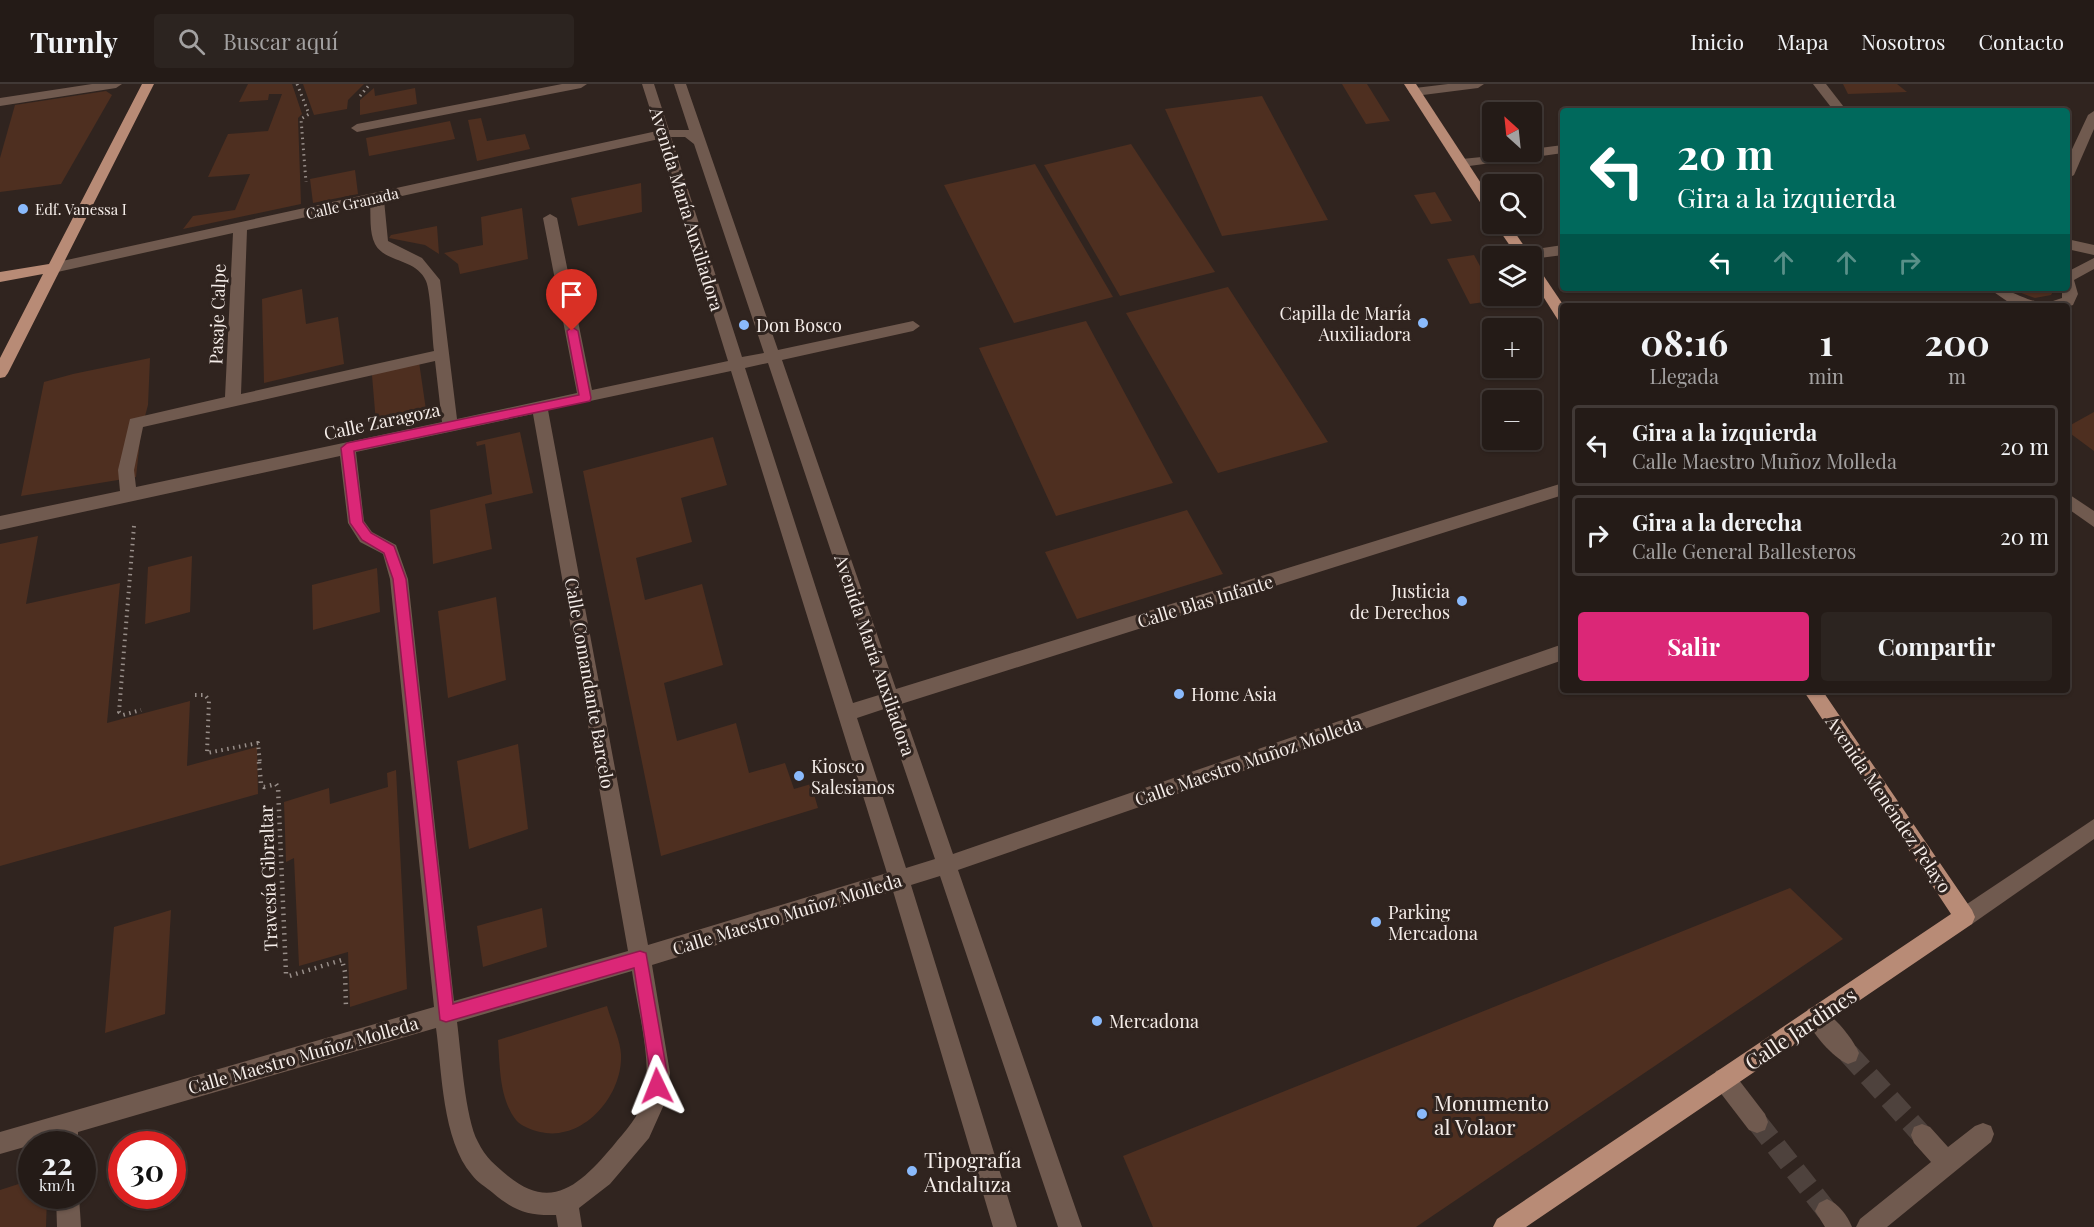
<!DOCTYPE html>
<html lang="es">
<meta charset="utf-8">
<style>
:root{--surface:#241b17;--page:#2c2420;--text:#f1f3f6;--muted:#a3a1a1;--line:#413936;--accent:#db2777}
body{margin:0;font-family:"Playfair Display",serif;background:var(--page);color:var(--text);height:100vh;display:flex;flex-direction:column;font-size:22px;white-space:nowrap}
*{box-sizing:border-box;margin:0}
p{font-size:20px;color:var(--muted)}
.icon{flex:none;width:33px;height:33px;fill:none;stroke:currentColor;stroke-width:2;stroke-linecap:round;stroke-linejoin:round}
.map{position:relative;flex:1;overflow:hidden}
.drawer{position:absolute;left:1560px;top:219px;width:510px;height:390px;display:flex;flex-direction:column;background:var(--surface);border-radius:6px;box-shadow:0 2px 4px #0004,0 0 0 2px var(--line)}
.drawer>*{flex:none}
.banner{position:absolute;left:1560px;top:24px;width:510px;height:183px;border-radius:6px;box-shadow:0 2px 4px #0004,0 0 0 2px var(--line);background:#00695c;color:#fff;overflow:hidden}
.needle{width:39px;rotate:333deg}
.controls{position:absolute;left:1482px;top:18px;display:grid;gap:12px}
.controls a{display:grid;place-items:center;width:60px;height:60px;border-radius:6px;background:var(--surface);box-shadow:0 2px 4px #0004,0 0 0 2px var(--line);font-size:30px}
.speed{position:absolute;left:18px;top:1047px;display:flex;gap:12px;font-size:30px;font-weight:700;text-align:center}
.speed>*{display:grid;place-content:center;width:78px;height:78px;border-radius:50%;background:var(--surface);box-shadow:0 2px 4px #0004,0 0 0 2px var(--line);line-height:1}
.speed small{font-size:15px;font-weight:400}
.speed .limit{border:9px solid #d22;background:#fff;color:#111}
.pin{position:absolute;display:grid;place-items:center;width:51px;height:51px;color:#fff;margin:-62px -26px;border-radius:50% 50% 50% 0;rotate:-45deg;box-shadow:0 0 6px #0007}
.pin .icon{rotate:45deg}
.me{position:absolute;width:66px;margin:-33px;rotate:358deg;stroke-linejoin:round;filter:drop-shadow(0 0 4px #0008)}
.turn{display:flex;align-items:center;gap:21px;height:126px;padding:0 18px;font-size:27px}
.turn .icon{width:78px;height:78px;stroke-width:2.5}
.turn b{display:block;font-size:42px;line-height:51px}
.lanes{display:flex;align-items:center;height:57px;padding:0 18px;background:#0003;justify-content:center;gap:30px;direction:ltr}
.lanes .off{opacity:.35}
.eta{display:flex;justify-content:space-evenly;align-items:center;height:102px;text-align:center}
.eta b{font-size:36px;font-weight:700;line-height:42px}
.cta{display:flex;gap:12px;margin-top:auto;padding:12px 18px}
.cta a{flex:1;height:69px;border-radius:6px;background:var(--accent);color:#fff;font-size:24px;font-weight:700;line-height:69px;text-align:center}
.cta a+a{background:var(--page);color:var(--text)}
ul{padding:0;list-style:none}
li{display:flex;align-items:center;gap:18px;height:81px;margin:0 12px 9px;padding:0 6px;border:3px solid var(--line);border-radius:6px}
li div{flex:1}
li b{display:block;font-size:22px}
li em{font-style:normal}
header{display:flex;align-items:center;gap:36px;box-sizing:border-box;height:84px;padding:0 30px;background:var(--surface);border-bottom:2px solid var(--line)}
header strong{font-size:28px}
nav{display:flex;gap:33px;margin-inline-start:auto;font-size:21px}
.search{width:420px;height:54px;background:var(--page);display:flex;align-items:center;gap:15px;box-sizing:border-box;padding:0 21px;border-radius:6px;color:var(--muted);font-size:22px}
.map>svg:first-child{display:block}
.green{fill:#4e2f20}
.lines{fill:none;stroke-linecap:round;stroke-linejoin:round}
.minor-tunnel{stroke:#4e423d;stroke-width:21;stroke-dasharray:21 10;stroke-linecap:butt}
.path-far2{stroke:#988e89;stroke-width:3;stroke-dasharray:1.5 4;stroke-linecap:butt}
.path-far1{stroke:#988e89;stroke-width:4;stroke-dasharray:1.5 4.5;stroke-linecap:butt}
.path{stroke:#988e89;stroke-width:4.5;stroke-dasharray:1.5 5;stroke-linecap:butt}
.minor{fill:#705a4f;fill-rule:evenodd}
.major{fill:#b88b76;fill-rule:evenodd}
.route{fill:#db2777;stroke:#8e194d;stroke-width:1.5}
.poi-dot{fill:#8abafc;stroke:#30241f;stroke-width:2}
.labels{text-anchor:middle;dominant-baseline:central;stroke-width:6;stroke-linejoin:round;paint-order:stroke}
.far-street-label{font-size:15px;fill:#f5ede9;stroke:#30241f}
.far-poi-label{font-size:15px;fill:#f5ede9;stroke:#30241f;text-anchor:start}
.street-label{font-size:18px;fill:#f5ede9;stroke:#30241f}
.poi-label{font-size:18px;fill:#f5ede9;stroke:#30241f;text-anchor:start}
.near-street-label{font-size:21px;fill:#f5ede9;stroke:#30241f}
.near-poi-label{font-size:21px;fill:#f5ede9;stroke:#30241f;text-anchor:start}
</style>
<header>
<strong>Turnly</strong>
<div class="search"><svg class="icon" aria-label="search" viewBox="0 0 24 24"><circle cx="10" cy="10" r="6"/><path d="M15 15l6 6"/></svg>Buscar aquí</div>
<nav><a>Inicio</a><a>Mapa</a><a>Nosotros</a><a>Contacto</a></nav>
</header>
<div class="map">
<svg width="2094" height="1143" viewBox="0 0 2094 1143">
<rect width="100%" height="100%" fill="#30241f"/>
<!-- green -->
<g class="green">
<polygon points="248,0 292,0 302,30 298,34 301,120 183,145 193,132 235,126 250,90 208,93 228,50 268,47 282,10 269,10 268,16 239,18"/>
<polygon points="303,0 364,0 348,16 347,25 314,31"/>
<polygon points="1342,0 1367,0 1390,37 1366,40"/>
<polygon points="1843,0 1897,0 1907,8 1848,10"/>
<polygon points="374,4 375,12 415,4 417,20 360,31 360,16"/>
<polygon points="106,7 112,11 61,100 0,108 0,74 15,21"/>
<polygon points="1262,12 1328,136 1222,152 1165,25"/>
<polygon points="481,34 487,57 525,50 530,65 477,77 468,36"/>
<polygon points="450,37 455,55 369,72 366,54"/>
<polygon points="1131,60 1215,188 1120,212 1044,81"/>
<polygon points="1035,80 1113,213 1014,239 944,101"/>
<polygon points="355,86 358,110 313,119 310,95"/>
<polygon points="641,99 642,128 578,142 571,114"/>
<polygon points="1435,108 1452,137 1431,140 1414,111"/>
<polygon points="522,124 528,175 460,190 458,180 444,169 483,161 481,133"/>
<polygon points="437,142 439,170 425,161 389,154 391,151"/>
<polygon points="1474,171 1492,204 1492,212 1497,212 1499,216 1470,220 1447,175"/>
<polygon points="1228,203 1328,358 1218,389 1126,229"/>
<polygon points="2008,204 2055,204 2051,211 2035,214"/>
<polygon points="302,205 306,240 338,233 344,280 264,299 262,215"/>
<polygon points="1086,237 1173,399 1056,432 979,264"/>
<polygon points="150,274 148,321 141,347 136,393 21,412 44,298 73,290"/>
<polygon points="419,278 426,326 376,339 372,291"/>
<polygon points="2094,328 2094,367 2067,347 2067,343"/>
<polygon points="520,348 533,409 485,420 492,465 433,480 430,426 492,410 485,360 477,362 476,358"/>
<polygon points="713,353 727,401 681,414 692,458 636,474 645,516 702,500 723,581 664,599 677,657 736,639 749,689 785,679 794,705 811,700 818,724 661,772 583,387"/>
<polygon points="1187,426 1223,490 1077,535 1045,468"/>
<polygon points="38,452 26,520 120,499 107,639 190,617 187,682 257,663 258,710 0,782 0,460"/>
<polygon points="192,472 190,528 145,540 148,483"/>
<polygon points="377,484 380,528 313,546 312,501"/>
<polygon points="496,513 506,596 448,614 438,527"/>
<polygon points="518,660 528,745 469,765 457,677"/>
<polygon points="396,686 407,905 350,923 348,868 299,882 294,774 286,778 284,718 329,704 330,720 388,703 387,689"/>
<polygon points="1790,804 1843,855 1416,1143 1153,1143 1123,1072"/>
<polygon points="542,824 547,863 483,883 477,842"/>
<polygon points="171,826 165,930 105,949 114,843"/>
<path d="M607,922C611,937 620,955 621,970C623,1012 583,1058 540,1048C532,1046 521,1042 516,1036C499,1014 500,982 498,956Z"/>
<polygon points="31,1096 32,1112 47,1112 46,1143 0,1143 0,1106"/>
</g>
<g class="lines">
<!-- minor-tunnel -->
<g class="minor-tunnel">
<polyline points="1848,969 1922,1051"/>
<polyline points="1757,1038 1827,1127"/>
</g>
<!-- path-far2 -->
<g class="path-far2">
<polyline points="297,0 309,30 301,35 306,98"/>
<polyline points="360,12 370,0"/>
</g>
<!-- path-far1 -->
<g class="path-far1">
<polyline points="134,442 119,628 123,631 141,626"/>
<polyline points="195,611 205,611 209,616 207,669 258,659 260,680"/>
</g>
<!-- path -->
<polyline class="path" points="259,678 261,700 264,703 276,700 278,703 286,890 289,892 342,876 345,888 346,924"/>
<!-- minor -->
<g class="minor">
<polygon points="92,0 122,0 116,4 0,22 0,14"/>
<polygon points="562,0 587,0 581,4 357,48 351,44 357,40"/>
<path d="M642,0H654L669,46H689L674,0H686L778,266L913,237L920,242L913,247L782,276L896,605L1563,399V411L901,620L953,770L1563,560V576L958,786L1082,1143H1058L940,792L911,801L1017,1143H993L893,807L652,881L670,989L666,1016L649,1054L610,1100L579,1124L582,1143H558L556,1131C529,1132 514,1127 493,1109C486,1103 477,1098 472,1091C442,1056 442,987 436,944L78,1048V1060H56V1054L0,1070V1048L434,923L390,495L383,470L360,458L348,439L340,372L0,446V432L120,407L118,386L130,335L225,313L233,149L53,189L46,184L53,179L657,47ZM671,53H685L694,60L764,269L742,273ZM659,55L728,277L592,306L557,134L550,130L543,134L577,309L457,335L440,196L422,174L388,157L384,116ZM370,119C371,131 369,148 375,160C385,179 416,174 426,197C431,209 432,252 434,267L241,310L247,146ZM435,277L442,338L136,403L134,386L143,343ZM768,279L879,611L853,619L745,284ZM731,287L887,789L648,861L548,326ZM533,330L628,867L454,917L408,495L396,461L372,448L364,437L356,368ZM884,625L935,775L906,784L857,634ZM632,887C637,923 653,978 644,1013C640,1032 625,1047 613,1062C582,1098 553,1129 508,1092C496,1082 485,1073 478,1058C465,1034 461,968 457,938Z"/>
<polygon points="1448,0 1484,0 1478,4 1415,12 1409,8 1415,4"/>
<polygon points="1813,0 1826,0 1847,27 1834,27"/>
<polygon points="2094,27 2094,45 2074,91 2067,95 2067,76 2088,31"/>
<polygon points="1563,61 1563,69 1462,83 1455,79 1462,75 1532,68 1532,65"/>
<polygon points="2067,155 2094,161 2094,171 2067,165"/>
<polygon points="1563,161 1563,171 1532,175 1532,172 1516,172 1523,167"/>
<polygon points="2094,174 2094,185 2074,196 2078,210 2073,221 2067,223 2048,222 2050,218 2062,214 2062,204 2067,204 2067,188"/>
<path d="M1988,204C2010,204 2017,213 2038,218L2040,222H2014Z"/>
<polygon points="2067,409 2094,427 2094,443 2067,424"/>
<polygon points="2094,735 2094,755 1972,840 1965,843 1958,840 1955,833 1958,826"/>
<path d="M1816,922C1832,929 1852,953 1859,969L1856,977L1848,980C1832,973 1812,949 1805,933L1808,925Z"/>
<polygon points="1724,984 1732,987 1765,1030 1768,1038 1765,1046 1757,1049 1749,1046 1716,1003 1713,995 1716,987"/>
<polygon points="1983,1039 1991,1042 1994,1050 1991,1058 1887,1143 1856,1143 1860,1135 1931,1078 1914,1059 1911,1051 1914,1043 1922,1040 1930,1043 1948,1063 1975,1042"/>
<polygon points="56,1112 79,1112 81,1143 57,1143"/>
<path d="M1827,1115C1839,1120 1847,1131 1852,1143H1825L1815,1127L1819,1119Z"/>
</g>
<!-- major -->
<g class="major">
<polygon points="142,0 154,0 8,289 5,293 0,294 0,274 43,190 0,198 0,188 49,180"/>
<polygon points="1404,0 1416,0 1492,116 1492,130 1487,129"/>
<polygon points="1495,140 1509,140 1531,172 1517,172"/>
<polygon points="1532,180 1537,182 1564,222 1563,237 1558,236 1532,195"/>
<polygon points="1803,606 1822,606 1972,826 1975,833 1972,840 1526,1143 1493,1143 1497,1135 1951,830"/>
</g>
</g>
<!-- route -->
<polygon class="route" points="572,243 578,247 591,314 590,317 354,367 363,438 371,449 394,462 406,495 453,920 640,867 646,869 667,988 663,1008 657,1011 651,1008 649,1002 650,988 634,884 446,938 440,936 393,495 384,469 362,456 350,439 341,364 347,359 579,311 567,247"/>
<!-- markers -->
<g class="poi-dot">
<circle cx="23" cy="125" r="6"/>
<circle cx="1423" cy="239" r="6"/>
<circle cx="744" cy="241" r="6"/>
<circle cx="1462" cy="517" r="6"/>
<circle cx="1179" cy="610" r="6"/>
<circle cx="799" cy="692" r="6"/>
<circle cx="1376" cy="838" r="6"/>
<circle cx="1097" cy="937" r="6"/>
<circle cx="1422" cy="1030" r="6"/>
<circle cx="912" cy="1087" r="6"/>
</g>
<g class="labels">
<!-- far-street labels -->
<g class="far-street-label">
<text transform="translate(352 119) rotate(-13)">Calle Granada</text>
</g>
<!-- far-poi labels -->
<g class="far-poi-label">
<text x="35" y="125">Edf. Vanessa I</text>
</g>
<!-- street labels -->
<g class="street-label">
<text transform="translate(687 125) rotate(73)">Avenida María Auxiliadora</text>
<text transform="translate(217 230) rotate(-88)">Pasaje Calpe</text>
<text transform="translate(382 337) rotate(-12)">Calle Zaragoza</text>
<text transform="translate(1205 517) rotate(-17)">Calle Blas Infante</text>
<text transform="translate(875 571) rotate(71)">Avenida María Auxiliadora</text>
<text transform="translate(590 599) rotate(80)">Calle Comandante Barcelo</text>
<text transform="translate(1248 677) rotate(-19)">Calle Maestro Muñoz Molleda</text>
<text transform="translate(1889 720) rotate(56)">Avenida Menéndez Pelayo</text>
<text transform="translate(268 794) rotate(-92)">Travesía Gibraltar</text>
<text transform="translate(787 830) rotate(-17)">Calle Maestro Muñoz Molleda</text>
<text transform="translate(303 971) rotate(-16)">Calle Maestro Muñoz Molleda</text>
</g>
<!-- poi labels -->
<g class="poi-label">
<text x="1411" y="229" text-anchor="end">Capilla de María<tspan x="1411" dy="21">Auxiliadora</tspan></text>
<text x="756" y="241">Don Bosco</text>
<text x="1450" y="507" text-anchor="end">Justicia<tspan x="1450" dy="21">de Derechos</tspan></text>
<text x="1191" y="610">Home Asia</text>
<text x="811" y="682">Kiosco<tspan x="811" dy="21">Salesianos</tspan></text>
<text x="1388" y="828">Parking<tspan x="1388" dy="21">Mercadona</tspan></text>
<text x="1109" y="937">Mercadona</text>
</g>
<!-- near-street labels -->
<g class="near-street-label">
<text transform="translate(1800 944) rotate(-34)">Calle Jardines</text>
</g>
<!-- near-poi labels -->
<g class="near-poi-label">
<text x="1434" y="1018">Monumento<tspan x="1434" dy="24">al Volaor</tspan></text>
<text x="924" y="1075">Tipografía<tspan x="924" dy="24">Andaluza</tspan></text>
</g>
</g>
</svg>
<div class="controls">
<a><svg class="needle" viewBox="-14 -14 28 28"><path d="M0-13l5 13h-10z" fill="#e53935"/><path d="M0 13l5-13h-10z" fill="#a3a1a1"/></svg></a>
<a><svg class="icon" aria-label="search" viewBox="0 0 24 24"><circle cx="10" cy="10" r="6"/><path d="M15 15l6 6"/></svg></a>
<a><svg class="icon" aria-label="layers" viewBox="0 0 24 24"><path d="M12 4l9 5-9 5-9-5zM3 14l9 5 9-5"/></svg></a>
<a>+</a>
<a>−</a>
</div>
<div class="speed"><div>22<small>km/h</small></div><div class="limit">30</div></div>
<div class="pin" style="left:572px;top:247px;background:#d93025"><svg class="icon" aria-label="arrive" viewBox="0 0 24 24"><path d="M6 21V4h12l-3 4 3 4H6"/></svg></div>
<svg class="me" style="left:657px;top:1002px" viewBox="-20 -20 40 40"><path d="M0-17L14 15 0 8-14 15z" fill="#db2777" stroke="#fff" stroke-width="4"/></svg>
<div class="banner">
<div class="turn"><svg class="icon" aria-label="left" viewBox="0 0 24 24"><path d="M17 20v-9H6M10 6l-5 5 5 5"/></svg><div><b>20 m</b>Gira a la izquierda</div></div>
<div class="lanes"><svg class="icon" aria-label="left" viewBox="0 0 24 24"><path d="M17 20v-9H6M10 6l-5 5 5 5"/></svg><svg class="icon off" aria-label="ahead" viewBox="0 0 24 24"><path d="M12 20V5M6 11l6-6 6 6"/></svg><svg class="icon off" aria-label="ahead" viewBox="0 0 24 24"><path d="M12 20V5M6 11l6-6 6 6"/></svg><svg class="icon off" aria-label="right" viewBox="0 0 24 24"><path d="M7 20v-9h11M14 6l5 5-5 5"/></svg></div>
</div>
<section class="drawer">
<div class="eta">
<div><b>08:16</b><p>Llegada</p></div>
<div><b>1</b><p>min</p></div>
<div><b>200</b><p>m</p></div>
</div>
<ul>
<li><svg class="icon" aria-label="left" viewBox="0 0 24 24"><path d="M17 20v-9H6M10 6l-5 5 5 5"/></svg><div><b>Gira a la izquierda</b><p>Calle Maestro Muñoz Molleda</p></div><em>20 m</em></li>
<li><svg class="icon" aria-label="right" viewBox="0 0 24 24"><path d="M7 20v-9h11M14 6l5 5-5 5"/></svg><div><b>Gira a la derecha</b><p>Calle General Ballesteros</p></div><em>20 m</em></li>
</ul>
<div class="cta"><a>Salir</a><a>Compartir</a></div>
</section>
</div>
